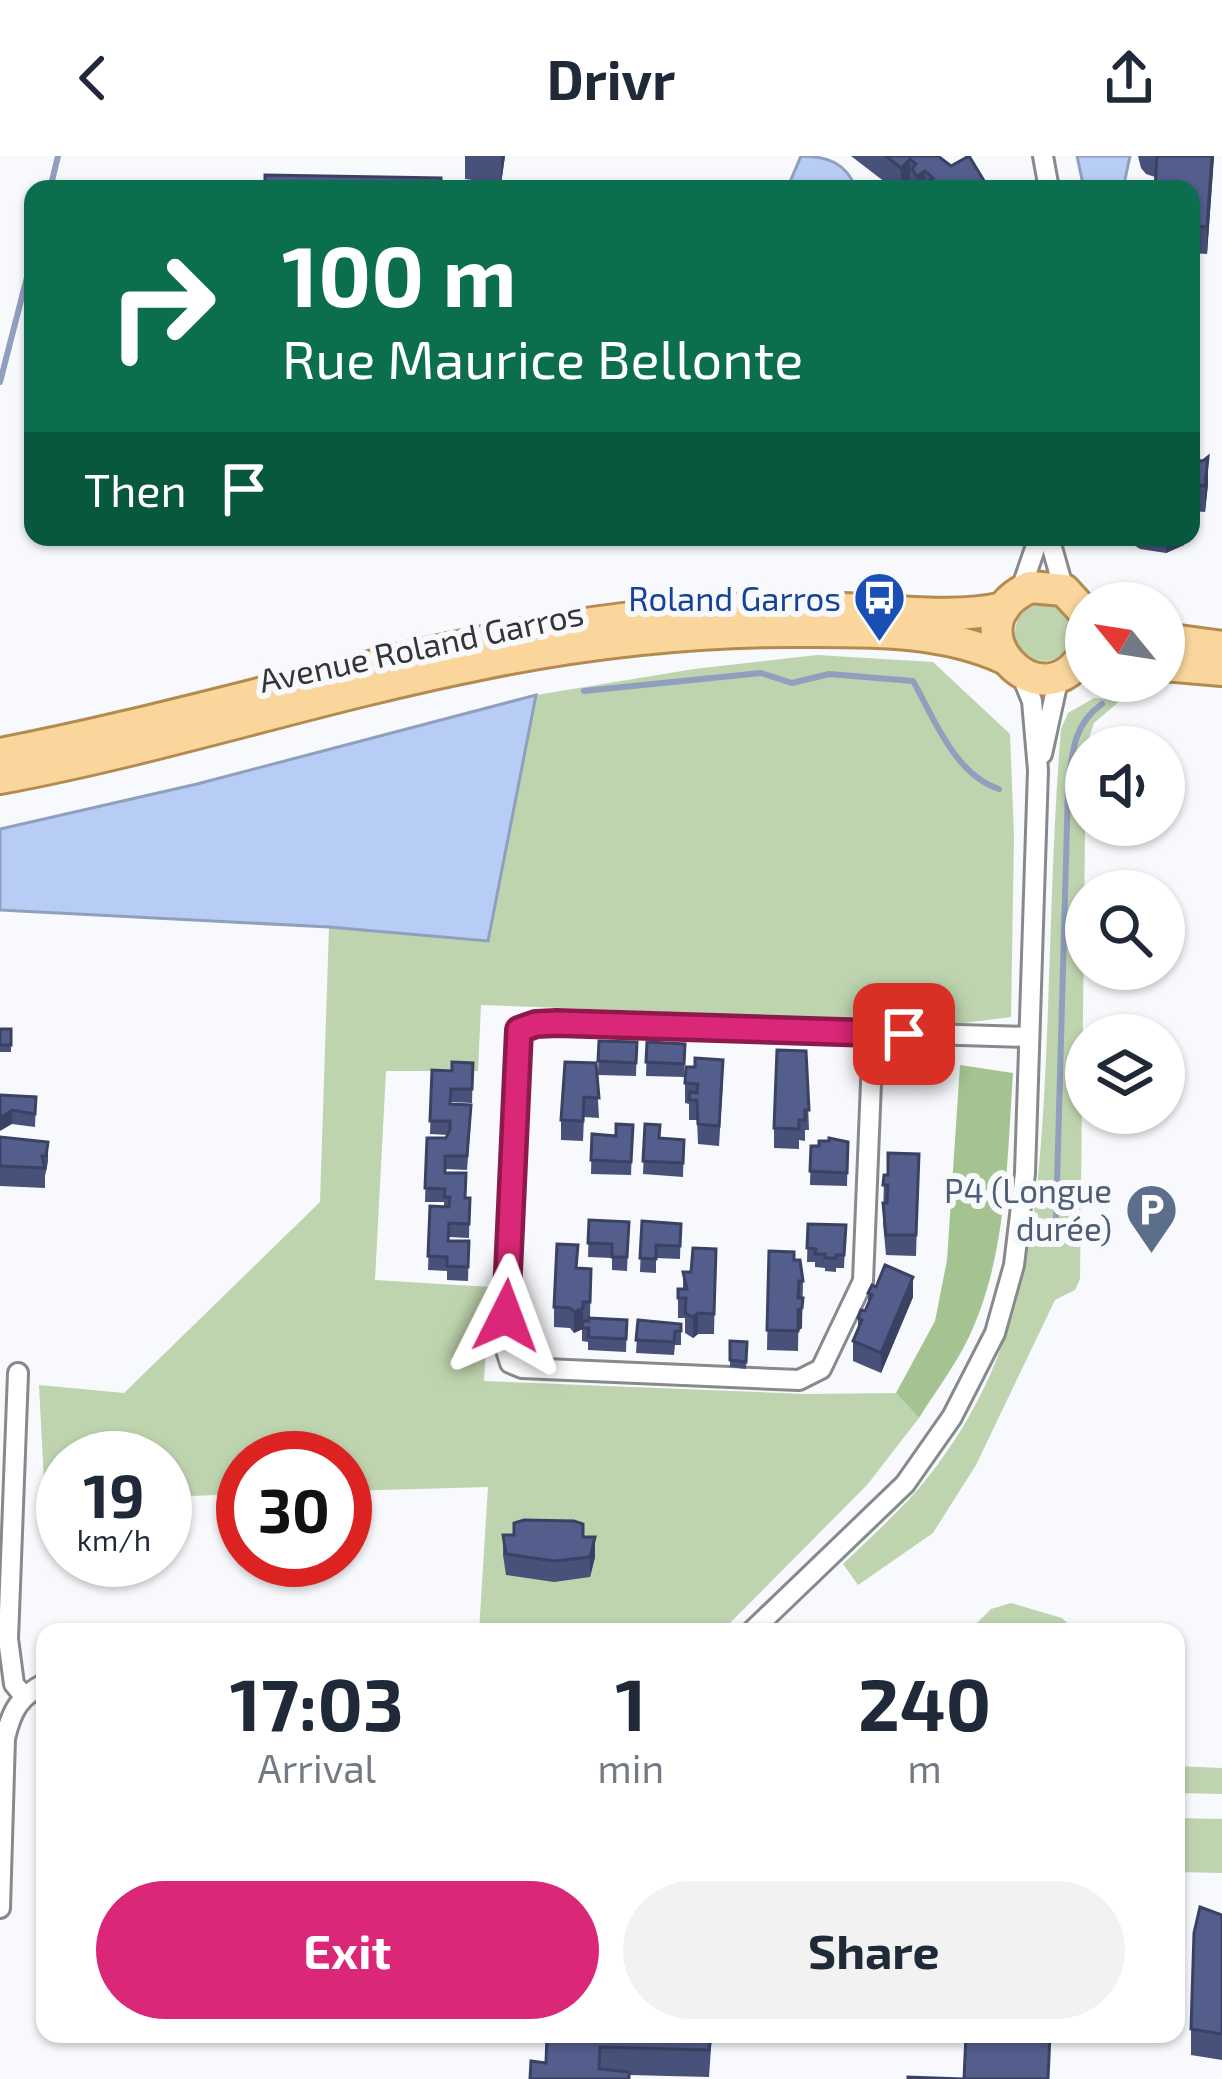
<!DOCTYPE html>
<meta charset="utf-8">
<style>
:root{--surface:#fff;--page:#f2f2f3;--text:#1f2937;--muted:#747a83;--accent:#db2777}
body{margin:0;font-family:"Exo 2",sans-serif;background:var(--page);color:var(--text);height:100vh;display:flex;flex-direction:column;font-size:45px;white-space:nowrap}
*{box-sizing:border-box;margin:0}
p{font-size:39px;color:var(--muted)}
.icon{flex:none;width:66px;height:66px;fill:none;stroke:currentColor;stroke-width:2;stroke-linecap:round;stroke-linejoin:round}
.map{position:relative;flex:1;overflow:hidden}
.side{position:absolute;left:36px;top:1467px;width:1149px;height:420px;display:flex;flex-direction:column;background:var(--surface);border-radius:24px;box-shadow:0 3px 9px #0004}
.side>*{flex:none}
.top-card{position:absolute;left:24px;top:24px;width:1176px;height:366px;border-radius:24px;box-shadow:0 3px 9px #0004;background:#0b6e4f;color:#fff;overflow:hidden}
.needle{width:78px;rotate:300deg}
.controls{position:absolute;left:1065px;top:426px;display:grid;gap:24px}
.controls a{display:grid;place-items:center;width:120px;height:120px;border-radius:50%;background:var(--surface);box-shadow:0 3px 9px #0004;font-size:60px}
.speed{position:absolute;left:36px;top:1275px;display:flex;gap:24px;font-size:60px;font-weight:700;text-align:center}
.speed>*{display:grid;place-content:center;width:156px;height:156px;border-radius:50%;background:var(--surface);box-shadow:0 3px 9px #0004;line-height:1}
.speed small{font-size:30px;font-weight:400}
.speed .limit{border:18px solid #d22;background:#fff;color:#111}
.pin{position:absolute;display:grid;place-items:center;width:102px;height:102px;color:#fff;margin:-51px;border-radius:24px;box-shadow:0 6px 18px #0006}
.me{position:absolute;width:132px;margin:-66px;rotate:3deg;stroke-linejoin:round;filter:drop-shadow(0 0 9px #0008)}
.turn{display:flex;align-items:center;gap:42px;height:252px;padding:0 60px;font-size:54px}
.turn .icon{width:156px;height:156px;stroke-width:2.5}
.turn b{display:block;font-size:84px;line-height:102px}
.then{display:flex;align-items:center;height:114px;padding:0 60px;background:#0003;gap:24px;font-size:45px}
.eta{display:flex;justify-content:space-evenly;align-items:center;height:204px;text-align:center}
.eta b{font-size:72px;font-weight:700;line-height:84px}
.primary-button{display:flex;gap:24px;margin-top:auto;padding:24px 60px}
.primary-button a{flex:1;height:138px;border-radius:72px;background:var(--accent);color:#fff;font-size:48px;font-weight:700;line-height:138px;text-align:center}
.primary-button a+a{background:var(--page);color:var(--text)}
header{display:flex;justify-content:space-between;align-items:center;height:156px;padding:0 60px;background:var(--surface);font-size:54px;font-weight:700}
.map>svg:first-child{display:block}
.green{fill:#bed4ae}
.forest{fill:#a5c390}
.water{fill:#b7cdf6;stroke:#909fbd;stroke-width:3}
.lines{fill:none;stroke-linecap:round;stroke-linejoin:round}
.stream{stroke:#909fbd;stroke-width:6}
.minor-casing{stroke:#88898d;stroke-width:24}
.primary-casing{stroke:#b38b4f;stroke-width:36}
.minor{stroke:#fff;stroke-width:18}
.primary{stroke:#fad69d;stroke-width:30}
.wall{fill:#475179}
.shaded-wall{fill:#3a4263}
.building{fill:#535e8d;stroke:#3a4263;stroke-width:3}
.route-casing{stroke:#8e194d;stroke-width:30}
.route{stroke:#db2777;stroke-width:21}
.labels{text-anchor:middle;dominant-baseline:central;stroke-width:12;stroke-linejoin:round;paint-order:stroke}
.transit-label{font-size:33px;fill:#164399;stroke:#f8f9fc;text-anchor:end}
.street-label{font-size:33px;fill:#353537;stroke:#f8f9fc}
.service-label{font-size:33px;fill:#4e5e75;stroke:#f8f9fc;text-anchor:end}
</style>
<header><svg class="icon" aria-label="back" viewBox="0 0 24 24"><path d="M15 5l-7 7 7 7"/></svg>Drivr<svg class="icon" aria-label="share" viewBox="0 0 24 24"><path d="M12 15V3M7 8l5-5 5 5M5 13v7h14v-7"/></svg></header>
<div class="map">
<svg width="1222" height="1923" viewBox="0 0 1222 1923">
<rect width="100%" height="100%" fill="#f8f9fc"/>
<!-- green -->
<g class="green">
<circle cx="1044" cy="476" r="29"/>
<polygon points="817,499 933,506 1010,578 1014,680 1011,861 964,867 481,849 478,915 386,915 375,1124 490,1131 484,1225 805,1238 896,1237 919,1262 867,1329 721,1476 479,1476 488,1331 345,1335 345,1302 243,1302 243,1338 165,1341 165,1302 63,1302 63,1344 45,1345 39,1229 124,1237 320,1046 329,771 488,785 536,539 694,513"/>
<path d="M1094,542L1121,544L1094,567L1086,591L1080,1123L1075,1134L1055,1144L976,1309L933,1377L858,1429L843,1408C874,1378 906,1350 932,1316C1029,1190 1039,1053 1046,901C1051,792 1052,682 1061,573L1068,557Z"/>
<polygon points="1011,1447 1062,1462 1077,1476 968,1476 991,1453"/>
<polygon points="1176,1610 1222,1612 1222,1638 1176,1637"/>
<polygon points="1176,1662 1222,1663 1222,1717 1176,1716"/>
</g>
<!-- forest -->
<path class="forest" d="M960,909L1013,917C1007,1005 1007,1102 968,1183C955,1210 935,1236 919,1262L896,1237L935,1165L947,1104Z"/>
<!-- water -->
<g class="water">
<path d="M801,0C827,0 847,7 856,33H787Z"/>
<polygon points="1077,0 1130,0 1123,33 1084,33"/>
<polygon points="536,539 488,785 329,771 0,754 0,673 197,628"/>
</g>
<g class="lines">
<!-- stream -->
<g class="stream">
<polyline points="50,33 58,0"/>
<polyline points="0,226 33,98"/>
<path d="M584,535L761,517L792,527L829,518L913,525C934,562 955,619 999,633"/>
<path d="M1056,1063L1068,633C1072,599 1072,569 1102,548"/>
</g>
<defs>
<g id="minor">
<polyline points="1043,0 1049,33"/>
<polyline points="1049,381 1064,434"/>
<polyline points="1020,436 1039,381"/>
<polyline points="1042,598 1059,520"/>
<polyline points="873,877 863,1125 821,1213 799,1224 522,1212 510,1207 504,1188 519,875 536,868 557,867 1029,881"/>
<polyline points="18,1217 8,1483 14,1528 23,1539"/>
<polyline points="751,1476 905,1328 952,1261 995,1177 1014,1109 1025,1017 1038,614 1032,545 1021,518"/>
<path d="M0,1752L5,1582C12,1554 19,1541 45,1527"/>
</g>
<g id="primary">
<path d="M1086,458L1064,434L1030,431C945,470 1044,574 1086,494"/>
<polyline points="1164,483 1222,491"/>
<polyline points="1164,509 1222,514"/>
<path d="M0,598C209,558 411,489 623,463C695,454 767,451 841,453C895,454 951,464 1004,452"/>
<path d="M0,622C162,592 319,540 480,508C587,486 698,474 807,475C874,475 943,474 1004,502"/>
</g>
</defs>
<!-- minor casing -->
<use href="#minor" class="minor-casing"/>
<!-- primary casing -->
<use href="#primary" class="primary-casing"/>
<!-- minor -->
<use href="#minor" class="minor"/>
<!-- primary -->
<use href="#primary" class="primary"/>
</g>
<!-- wall -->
<g class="wall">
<polygon points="465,0 505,0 501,28 465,23"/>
<polygon points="851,0 938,0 951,10 989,33 912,33 910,30 907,33 894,33"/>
<polygon points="1138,0 1214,0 1207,98 1191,97 1191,33 1146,18 1141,12"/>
<polygon points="1191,304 1208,328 1205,356 1191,355"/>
<polygon points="1125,381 1185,381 1184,389 1166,397 1140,393 1125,383"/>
<rect x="0" y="873" width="11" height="23"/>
<polygon points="599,885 637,886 636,920 598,919"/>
<polygon points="647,886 685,888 684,921 646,920"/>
<polygon points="806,895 809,974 805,974 805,985 799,984 799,993 774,992 774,972"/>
<polygon points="473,907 472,947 451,946 451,948 471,963 467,1014 445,1013 445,1017 466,1042 470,1042 469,1082 449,1081 449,1085 469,1085 468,1125 447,1124 447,1115 428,1114 430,1050 444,1050 444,1046 425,1046 427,982 446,982 448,979 430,978 432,914 452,915"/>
<polygon points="596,907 599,962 584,961 583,985 561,984 561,964"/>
<polygon points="723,924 719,990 698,988 697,964 689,964 689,948 685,947 685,927"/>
<polygon points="0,939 36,941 35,971 12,968"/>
<polygon points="645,968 659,982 684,984 683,1021 643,1018"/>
<polygon points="633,969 631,1019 591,1018 592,978 616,980"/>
<polygon points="0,981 48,986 48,1006 45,1020 45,1032 0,1030"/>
<polygon points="848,986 847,1030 810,1029 811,990"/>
<polygon points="919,998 916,1100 886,1099 883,1067 884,1019 888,1019"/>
<polygon points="589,1064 629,1066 627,1115 612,1114 612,1102 588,1101"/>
<polygon points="642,1065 681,1068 680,1103 656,1102 656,1117 640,1116"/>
<polygon points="808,1068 846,1069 844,1112 836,1112 836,1116 825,1115 825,1112 815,1111 815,1106 807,1106"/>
<polygon points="716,1093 714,1178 698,1178 693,1182 685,1177 685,1162 678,1162 678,1133 683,1133 683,1116 691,1116"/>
<polygon points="769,1095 794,1104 803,1125 802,1172 798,1175 798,1195 767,1194"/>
<polygon points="577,1112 591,1113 590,1162 627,1164 626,1196 588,1194 588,1186 582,1185 582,1173 574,1177 570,1172 554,1171 554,1151"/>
<polygon points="868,1137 913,1141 881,1217 853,1205 853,1185 858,1173 858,1162 865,1155 868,1149"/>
<polygon points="638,1164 681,1168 681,1189 675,1189 674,1199 636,1197"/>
<polygon points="730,1185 747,1186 746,1213 730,1211"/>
<polygon points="503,1379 583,1381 595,1401 590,1421 554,1426 506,1419 503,1399"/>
<polygon points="1222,1759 1222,1904 1191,1899 1191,1873"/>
<polygon points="547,1878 712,1878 709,1921 629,1919 546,1907"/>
</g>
<!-- shaded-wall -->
<g class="shaded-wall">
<polygon points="501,0 505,0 501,28"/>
<polygon points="1212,0 1214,0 1207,98 1207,71"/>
<polygon points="910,3 910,30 907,33 901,33 901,12"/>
<polygon points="925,15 925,33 917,33 917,20"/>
<polygon points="1208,301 1208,328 1205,356 1205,330"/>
<polygon points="1166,381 1185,381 1184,389 1166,397"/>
<polygon points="12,954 12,968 0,975 0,962"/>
<polygon points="913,1121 913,1141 881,1217 881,1197"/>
<polygon points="799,1125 799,1154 802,1152 802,1172 798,1175 798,1195"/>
<polygon points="583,1146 583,1173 574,1177 574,1156"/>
<polygon points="698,1157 698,1178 693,1182 693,1161"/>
<polygon points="595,1381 595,1401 590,1421 590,1401"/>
</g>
<!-- building -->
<g class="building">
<polygon points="886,0 938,0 951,10 969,0 989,33 914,33 933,22 925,15 917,20 912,13 916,8 910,3 901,12"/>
<polygon points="1157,0 1212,0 1207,71 1191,70 1191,33 1155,33"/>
<polygon points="265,19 441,22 441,33 265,33"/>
<polygon points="1208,301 1205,330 1191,328 1191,304 1203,305"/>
<rect x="0" y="873" width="11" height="16"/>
<polygon points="599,885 637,886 636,907 598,905"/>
<polygon points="647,886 685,888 684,908 646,906"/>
<polygon points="777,894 806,895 809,954 805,954 805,964 799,964 799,973 774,972"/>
<polygon points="695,902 723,904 719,970 698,968 697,944 689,944 690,936 697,937 698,928 685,927 686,911 695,911"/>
<polygon points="452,906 473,907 472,933 451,933 450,948 471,949 467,1000 445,1000 445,1017 466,1017 465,1042 470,1042 469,1068 449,1067 448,1085 469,1085 468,1111 447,1110 447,1101 428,1100 430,1050 449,1051 450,1041 444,1041 445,1033 425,1032 427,982 446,982 450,974 450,965 430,965 432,914 452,915"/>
<polygon points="565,906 596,907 599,942 584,941 583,965 561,964"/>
<polygon points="0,939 36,941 35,958 12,954 0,962"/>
<polygon points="616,968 633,969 631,1006 591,1004 592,978 616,980"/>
<polygon points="645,968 660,969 659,982 684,984 683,1007 643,1005"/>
<polygon points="0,981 48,986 46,1000 42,1000 45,1012 0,1010"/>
<polygon points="829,982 848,986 847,1017 810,1015 811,990 819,990 819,985 829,985"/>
<polygon points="888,997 919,998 916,1079 886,1079 883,1047 887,1047 888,1029 883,1029 884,1019 888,1019"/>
<polygon points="589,1064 629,1066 627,1101 612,1101 612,1088 588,1087"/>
<polygon points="642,1065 681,1068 680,1090 656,1089 656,1103 640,1102"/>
<polygon points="808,1068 846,1069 844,1099 836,1099 836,1102 825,1102 825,1098 815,1098 816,1093 807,1092"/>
<polygon points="557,1088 578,1089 576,1112 591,1113 590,1146 583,1146 583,1152 574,1156 570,1152 554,1151"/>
<polygon points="693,1092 716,1093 714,1158 698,1157 693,1161 685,1157 686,1142 678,1142 678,1133 687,1133 683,1116 691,1116"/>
<polygon points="769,1095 794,1096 794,1104 800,1104 803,1125 799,1125 798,1142 803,1142 802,1152 798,1154 798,1175 767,1174"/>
<polygon points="885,1109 913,1121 881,1197 853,1185 862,1164 858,1162 861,1154 865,1155 872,1139 868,1137 872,1129 876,1131"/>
<polygon points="589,1162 627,1164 626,1183 588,1181 589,1172 582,1172 583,1165 589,1165"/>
<polygon points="638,1164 681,1168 681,1175 675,1175 674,1186 636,1184"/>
<polygon points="730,1185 747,1186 746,1206 730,1204"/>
<polygon points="524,1364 574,1365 583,1368 583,1381 595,1381 590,1401 554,1405 506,1398 503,1379 514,1379 514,1367"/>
<polygon points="1200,1751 1222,1759 1222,1878 1191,1873 1194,1777"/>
<polygon points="547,1878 711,1878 709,1894 600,1891 599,1913 629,1916 629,1923 530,1923 531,1905 546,1907"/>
<polygon points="966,1878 1050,1878 1048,1923 908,1923 908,1921 964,1923"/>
</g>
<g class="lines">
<defs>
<polyline id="route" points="506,1160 519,874 536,868 557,867 904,878"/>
</defs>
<!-- route casing -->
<use href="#route" class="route-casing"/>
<!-- route -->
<use href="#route" class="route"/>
</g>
<!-- icons -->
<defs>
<symbol id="bus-pin" viewBox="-11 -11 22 30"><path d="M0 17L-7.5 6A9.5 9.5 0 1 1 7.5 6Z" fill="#1a4fb4" stroke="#f8f9fc"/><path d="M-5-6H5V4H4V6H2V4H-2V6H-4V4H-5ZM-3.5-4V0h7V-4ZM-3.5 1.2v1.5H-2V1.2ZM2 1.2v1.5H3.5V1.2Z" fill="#fff"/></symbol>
<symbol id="parking-pin" viewBox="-11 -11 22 30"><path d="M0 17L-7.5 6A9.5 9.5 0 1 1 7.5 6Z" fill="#5c6f8a" stroke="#f8f9fc"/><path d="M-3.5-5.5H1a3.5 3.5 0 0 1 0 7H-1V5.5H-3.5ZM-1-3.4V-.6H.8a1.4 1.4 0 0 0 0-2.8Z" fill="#fff"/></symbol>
</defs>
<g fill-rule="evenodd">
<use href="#bus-pin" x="850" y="412" width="59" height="81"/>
<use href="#parking-pin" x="1122" y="1024" width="59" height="81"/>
</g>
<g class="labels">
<!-- transit labels -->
<g class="transit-label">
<text x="841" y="442">Roland Garros</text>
</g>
<!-- street labels -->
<g class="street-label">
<text transform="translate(421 490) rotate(-12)">Avenue Roland Garros</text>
</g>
<!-- service labels -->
<g class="service-label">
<text x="1112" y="1034">P4 (Longue<tspan x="1112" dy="38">durée)</tspan></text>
</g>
</g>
</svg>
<div class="controls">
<a><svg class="needle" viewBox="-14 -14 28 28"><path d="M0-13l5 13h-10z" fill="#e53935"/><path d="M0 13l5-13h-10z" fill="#747a83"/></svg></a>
<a><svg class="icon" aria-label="sound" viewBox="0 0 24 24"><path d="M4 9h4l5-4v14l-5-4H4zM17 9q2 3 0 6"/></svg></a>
<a><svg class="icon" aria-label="search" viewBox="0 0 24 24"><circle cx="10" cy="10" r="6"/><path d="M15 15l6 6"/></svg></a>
<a><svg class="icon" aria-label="layers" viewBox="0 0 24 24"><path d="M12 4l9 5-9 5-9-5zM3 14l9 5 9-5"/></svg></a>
</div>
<div class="speed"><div>19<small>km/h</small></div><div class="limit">30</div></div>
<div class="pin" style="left:904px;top:878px;background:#d93025"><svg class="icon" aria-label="arrive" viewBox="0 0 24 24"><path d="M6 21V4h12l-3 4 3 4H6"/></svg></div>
<svg class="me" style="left:506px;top:1160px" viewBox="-20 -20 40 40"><path d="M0-17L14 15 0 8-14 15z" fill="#db2777" stroke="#fff" stroke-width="4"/></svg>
<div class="top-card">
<div class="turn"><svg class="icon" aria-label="right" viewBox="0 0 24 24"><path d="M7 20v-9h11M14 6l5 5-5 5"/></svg><div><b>100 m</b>Rue Maurice Bellonte</div></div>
<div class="then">Then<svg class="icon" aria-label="arrive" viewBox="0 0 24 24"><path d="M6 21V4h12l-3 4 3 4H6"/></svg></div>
</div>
<section class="side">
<div class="eta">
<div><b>17:03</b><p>Arrival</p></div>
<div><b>1</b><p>min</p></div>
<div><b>240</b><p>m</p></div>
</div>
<div class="primary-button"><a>Exit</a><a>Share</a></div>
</section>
</div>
